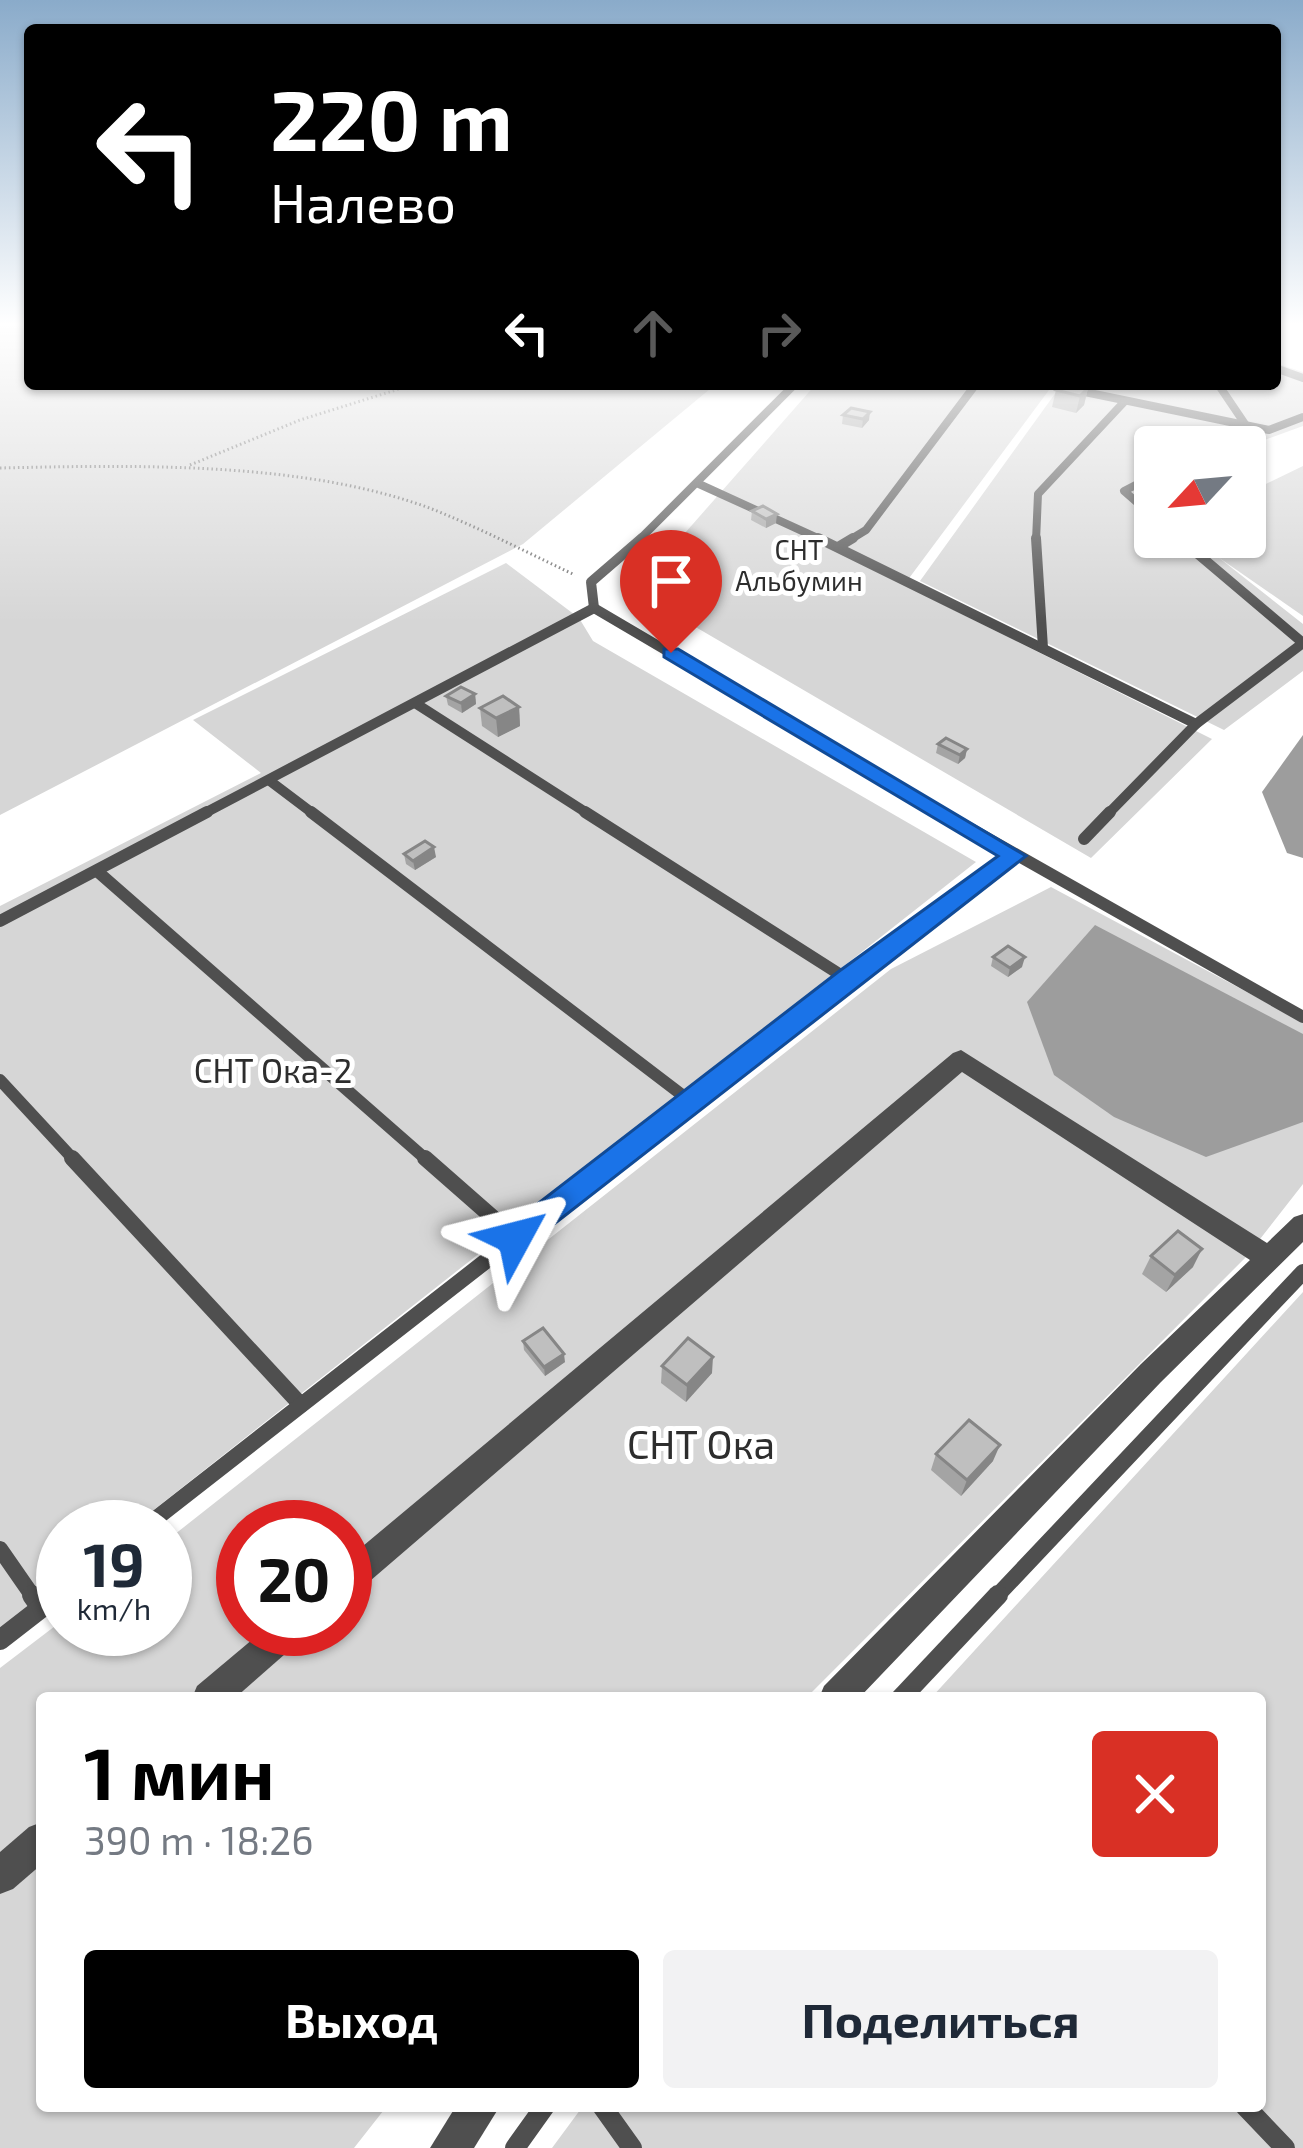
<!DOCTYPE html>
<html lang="ru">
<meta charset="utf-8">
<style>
:root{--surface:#fff;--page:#f2f2f3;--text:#1f2937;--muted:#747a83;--accent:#000}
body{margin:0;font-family:"Exo 2",sans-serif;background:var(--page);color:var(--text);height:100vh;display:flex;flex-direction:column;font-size:45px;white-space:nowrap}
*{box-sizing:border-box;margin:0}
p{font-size:39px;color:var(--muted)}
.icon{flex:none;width:66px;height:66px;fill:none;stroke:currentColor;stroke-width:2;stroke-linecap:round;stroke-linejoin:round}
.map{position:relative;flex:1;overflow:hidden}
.details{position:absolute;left:36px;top:1692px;width:1230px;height:420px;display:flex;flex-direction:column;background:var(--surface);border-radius:12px;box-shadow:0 3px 9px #0004}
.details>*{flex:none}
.hud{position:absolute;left:24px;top:24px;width:1257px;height:366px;border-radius:12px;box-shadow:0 3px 9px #0004;background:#000;color:#fff;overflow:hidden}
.needle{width:78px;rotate:244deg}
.fabs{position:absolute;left:1134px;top:426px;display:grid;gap:24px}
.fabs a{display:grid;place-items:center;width:132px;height:132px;border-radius:12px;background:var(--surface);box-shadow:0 3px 9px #0004;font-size:60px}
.speed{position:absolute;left:36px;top:1500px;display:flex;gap:24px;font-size:60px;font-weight:700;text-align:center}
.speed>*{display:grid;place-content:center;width:156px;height:156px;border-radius:50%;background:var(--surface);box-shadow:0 3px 9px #0004;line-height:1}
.speed small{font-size:30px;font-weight:400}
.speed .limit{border:18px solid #d22;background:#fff;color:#111}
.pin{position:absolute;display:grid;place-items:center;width:102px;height:102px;color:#fff;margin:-123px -51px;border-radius:50% 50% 50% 0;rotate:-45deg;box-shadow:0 0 12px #0007}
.pin .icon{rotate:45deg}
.me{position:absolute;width:132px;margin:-66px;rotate:52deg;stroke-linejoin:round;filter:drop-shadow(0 0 9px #0008)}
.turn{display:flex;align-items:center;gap:42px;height:252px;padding:0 48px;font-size:54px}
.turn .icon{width:156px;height:156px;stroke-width:2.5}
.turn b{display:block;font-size:84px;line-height:102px}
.lanes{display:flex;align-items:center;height:114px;padding:0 48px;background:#0003;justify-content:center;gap:60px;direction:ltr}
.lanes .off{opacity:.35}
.round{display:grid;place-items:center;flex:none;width:126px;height:126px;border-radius:12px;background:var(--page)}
.headline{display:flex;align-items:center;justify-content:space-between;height:204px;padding:0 48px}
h1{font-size:72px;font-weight:700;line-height:90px;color:var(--accent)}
.button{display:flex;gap:24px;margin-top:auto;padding:24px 48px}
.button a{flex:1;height:138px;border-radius:12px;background:var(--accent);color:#fff;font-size:48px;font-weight:700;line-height:138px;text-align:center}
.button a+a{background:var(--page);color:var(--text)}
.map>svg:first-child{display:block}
.green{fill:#d6d6d6;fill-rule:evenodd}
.water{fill:#9d9d9d}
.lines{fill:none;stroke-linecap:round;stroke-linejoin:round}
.path{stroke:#717171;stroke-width:3;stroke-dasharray:1.5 3;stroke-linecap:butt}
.service-far4{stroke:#4f4f4f;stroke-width:8}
.service-far3{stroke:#4f4f4f;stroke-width:10}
.service-far2{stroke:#4f4f4f;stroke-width:12}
.service-far1{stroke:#4f4f4f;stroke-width:16}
.service{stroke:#4f4f4f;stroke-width:20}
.minor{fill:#4f4f4f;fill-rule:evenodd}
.wall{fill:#a4a4a4}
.shaded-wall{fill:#868686}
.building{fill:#bfbfbf;stroke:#868686;stroke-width:3}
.route{fill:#1a73e8;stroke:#114b97;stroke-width:3}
.labels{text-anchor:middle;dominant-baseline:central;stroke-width:10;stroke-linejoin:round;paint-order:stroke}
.far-park-label{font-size:27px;fill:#2d2d2d;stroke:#fff}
.park-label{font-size:33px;fill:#2d2d2d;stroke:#fff}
.near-park-label{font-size:39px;fill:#2d2d2d;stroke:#fff}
</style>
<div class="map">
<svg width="1303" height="2148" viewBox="0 0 1303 2148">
<rect width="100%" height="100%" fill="#fff"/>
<!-- green -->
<g class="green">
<polygon points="0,322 30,322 30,384 716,384 523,544 0,815"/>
<polygon points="1275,363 1303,372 1303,426 1245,447 1155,447 1155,486 1139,494 1155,508 1155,537 1245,537 1245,494 1303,466 1303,616 1218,557 1303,624 1303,671 1224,730 920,581 1062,384 1275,384"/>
<polygon points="816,384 1022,384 1049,390 904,585 1212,739 1091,858 634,591"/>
<polygon points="506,563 579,618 593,641 976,862 132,1527 63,1527 63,1581 0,1631 0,906 261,773 193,720"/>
<path d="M1051,887L1303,1022V1184L1246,1257L806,1698H42V2106H387L354,2148H0V1668L63,1620V1629H165V1542L891,969ZM243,1527H345V1629H243Z"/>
<polygon points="1303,1292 1303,2148 552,2148 583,2106 1260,2106 1260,1698 931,1698"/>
</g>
<!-- water -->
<g class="water">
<polygon points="1303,735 1303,858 1287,853 1262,792"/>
<polygon points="1095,925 1303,1034 1303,1122 1206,1157 1114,1117 1054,1075 1027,1002"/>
</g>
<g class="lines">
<!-- path -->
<g class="path">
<polyline points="190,465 300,420 415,384"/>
<path d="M0,468C134,465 305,461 432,509C480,528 528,553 575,575"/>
</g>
<!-- service-far4 -->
<g class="service-far4">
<polyline points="1275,368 1303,378"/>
<polyline points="1046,384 1269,430 1303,417"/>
<polyline points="1218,384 1247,427"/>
<polyline points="1209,447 1247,427"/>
<polyline points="1155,475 1124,491 1155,518"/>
<polyline points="699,484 824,541"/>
<polyline points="1178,537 1182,541"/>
<polyline points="638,541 795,384"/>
<polyline points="848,541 866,530 976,384"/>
<polyline points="1036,541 1038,494 1124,402"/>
</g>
<!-- service-far3 -->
<g class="service-far3">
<polyline points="818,538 1196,724"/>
<polyline points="1036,538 1043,648"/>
<polyline points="838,547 853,538"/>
<polyline points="594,608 946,815"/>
<polyline points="594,608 591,582 642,538"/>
<polyline points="415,703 590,815"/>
<polyline points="270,781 315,815"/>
<polyline points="201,815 594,608"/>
<polyline points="1107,815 1196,724 1303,643 1179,538"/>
</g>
<!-- service-far2 -->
<g class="service-far2">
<polyline points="311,812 690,1101"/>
<polyline points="585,812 847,979"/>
<polyline points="941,812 1303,1017"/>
<polyline points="1084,839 1110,812"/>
<polyline points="97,871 428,1161"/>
<polyline points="0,921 207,812"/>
<polyline points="0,1080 75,1161"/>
<polyline points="614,1161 1014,855"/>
</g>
<!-- service-far1 -->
<g class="service-far1">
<polyline points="72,1158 301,1405"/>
<polyline points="425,1158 515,1237"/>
<polyline points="145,1527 618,1158"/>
<polyline points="0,1549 34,1598"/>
<polyline points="54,1598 63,1591"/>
<polyline points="995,1598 1303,1272"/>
</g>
<!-- service -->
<g class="service">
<polyline points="32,1595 41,1608"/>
<polyline points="0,1640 58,1595"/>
<polyline points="901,1698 998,1595"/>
<polyline points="602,2106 632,2148"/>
<polyline points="1245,2106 1285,2148"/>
<polyline points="515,2148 545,2106"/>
</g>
<!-- minor -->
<g class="minor">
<polygon points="961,1050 1267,1243 1294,1217 1303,1214 1303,1242 1161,1382 859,1698 819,1698 824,1686 1141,1364 1250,1260 962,1072 356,1593 345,1598 345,1561 953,1053"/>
<polygon points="265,1629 306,1629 301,1640 235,1698 192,1698 197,1686"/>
<polygon points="42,1822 42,1864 13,1889 0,1894 0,1852 29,1827"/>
<polygon points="456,2106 500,2106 474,2148 430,2148"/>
</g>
</g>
<!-- wall -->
<g class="wall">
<polygon points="1088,388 1084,405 1076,413 1052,407 1056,390"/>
<polygon points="843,415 869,420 862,428 842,424"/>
<polygon points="752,511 776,523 766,528 751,520"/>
<polygon points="475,694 476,704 462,713 448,705 446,696"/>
<polygon points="519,707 520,726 498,737 482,726 480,708"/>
<polygon points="938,744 967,749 965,758 958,764 936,753"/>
<polygon points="404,854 436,857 415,870 406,864"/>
<polygon points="993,957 1022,967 1008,977 991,966"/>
<polygon points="1151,1256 1193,1267 1166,1292 1142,1274"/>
<polygon points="523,1341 565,1362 545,1376 524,1350"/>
<polygon points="662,1366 712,1373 686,1402 661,1383"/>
<polygon points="936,1454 993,1461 961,1496 931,1470"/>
</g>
<!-- shaded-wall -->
<g class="shaded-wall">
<polygon points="1088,388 1084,405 1076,413 1080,396"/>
<polygon points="870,412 869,420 862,428 863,419"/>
<polygon points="777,514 776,523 766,528 766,519"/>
<polygon points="475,694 476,704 462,713 461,703"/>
<polygon points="519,707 520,726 498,737 496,718"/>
<polygon points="967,749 965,758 958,764 960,755"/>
<polygon points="434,847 436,857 415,870 413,861"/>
<polygon points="1025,957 1022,967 1008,977 1010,968"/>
<polygon points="1202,1249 1193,1267 1166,1292 1175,1275"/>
<polygon points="564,1354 565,1362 545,1376 544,1367"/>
<polygon points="713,1357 712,1373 686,1402 687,1385"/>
<polygon points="1000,1445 993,1461 961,1496 967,1480"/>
</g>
<!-- building -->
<g class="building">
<polygon points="1062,384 1070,384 1088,388 1080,396 1056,390"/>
<polygon points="851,408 870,412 863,419 843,415"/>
<polygon points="763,506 777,514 766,519 752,511"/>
<polygon points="461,687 475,694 461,703 446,696"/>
<polygon points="503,696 519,707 496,718 480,708"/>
<polygon points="946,738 967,749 960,755 938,744"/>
<polygon points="425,841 434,847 413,861 404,854"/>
<polygon points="1008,946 1025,957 1010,968 993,957"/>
<polygon points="1178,1231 1202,1249 1175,1275 1151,1256"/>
<polygon points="543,1328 564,1354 544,1367 523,1341"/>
<polygon points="688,1338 713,1357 687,1385 662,1366"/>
<polygon points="969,1420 1000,1445 967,1480 936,1454"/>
</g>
<!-- sky -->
<linearGradient id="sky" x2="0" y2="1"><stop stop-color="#8aabca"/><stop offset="0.52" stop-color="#fff"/><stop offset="1" stop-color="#fff" stop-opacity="0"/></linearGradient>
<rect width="1303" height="623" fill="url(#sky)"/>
<!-- route -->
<polygon class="route" points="664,649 678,649 1026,856 526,1246 515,1250 505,1246 500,1238 505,1229 838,972 998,856 664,657"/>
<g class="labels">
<!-- far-park labels -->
<g class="far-park-label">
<text x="799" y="549">СНТ<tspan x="799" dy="31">Альбумин</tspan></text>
</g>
<!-- park labels -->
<g class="park-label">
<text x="273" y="1070">СНТ Ока-2</text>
</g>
<!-- near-park labels -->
<g class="near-park-label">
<text x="701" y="1443">СНТ Ока</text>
</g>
</g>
</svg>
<div class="fabs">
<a><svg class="needle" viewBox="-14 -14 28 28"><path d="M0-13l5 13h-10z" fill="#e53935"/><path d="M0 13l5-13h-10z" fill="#747a83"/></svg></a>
</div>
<div class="speed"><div>19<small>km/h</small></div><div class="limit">20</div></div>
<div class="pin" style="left:671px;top:653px;background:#d93025"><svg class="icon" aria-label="arrive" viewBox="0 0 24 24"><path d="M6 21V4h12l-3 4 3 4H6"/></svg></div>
<svg class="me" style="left:515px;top:1238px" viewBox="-20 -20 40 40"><path d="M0-17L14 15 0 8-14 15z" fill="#1a73e8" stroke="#fff" stroke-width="4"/></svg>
<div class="hud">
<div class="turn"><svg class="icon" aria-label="left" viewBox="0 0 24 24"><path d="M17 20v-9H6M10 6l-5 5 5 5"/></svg><div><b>220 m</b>Налево</div></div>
<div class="lanes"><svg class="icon" aria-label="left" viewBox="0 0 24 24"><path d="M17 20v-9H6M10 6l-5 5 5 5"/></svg><svg class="icon off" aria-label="ahead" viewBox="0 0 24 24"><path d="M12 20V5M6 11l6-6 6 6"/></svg><svg class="icon off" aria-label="right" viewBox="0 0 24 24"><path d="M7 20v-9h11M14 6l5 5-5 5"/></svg></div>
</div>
<section class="details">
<div class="headline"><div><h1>1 мин</h1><p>390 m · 18:26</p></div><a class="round" style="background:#d93025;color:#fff"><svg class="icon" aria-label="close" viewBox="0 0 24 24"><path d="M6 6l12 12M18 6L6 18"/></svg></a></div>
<div class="button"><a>Выход</a><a>Поделиться</a></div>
</section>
</div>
